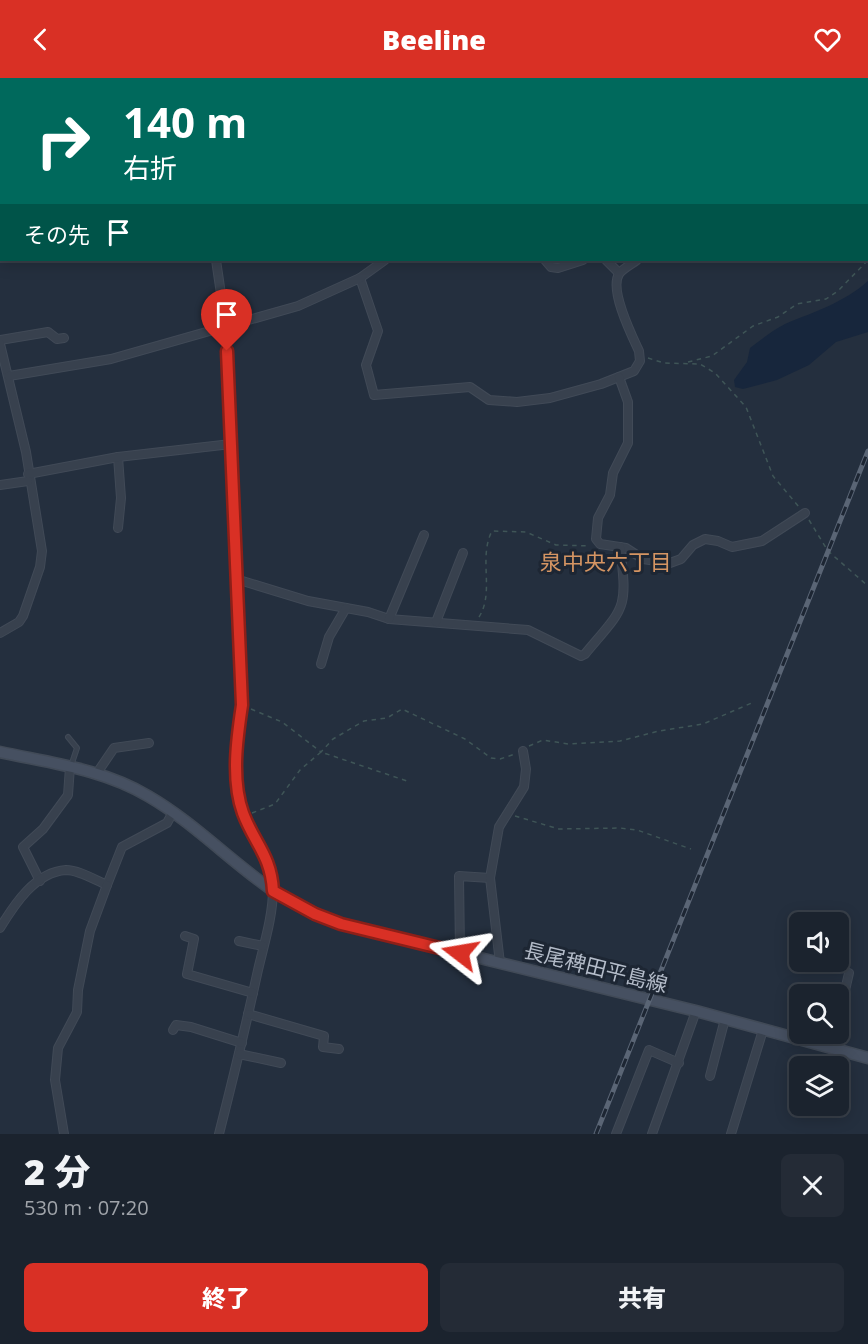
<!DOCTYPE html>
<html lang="ja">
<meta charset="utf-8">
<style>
:root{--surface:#1b232e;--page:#242b36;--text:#f1f3f6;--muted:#a0a4aa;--line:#39404a;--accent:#d93025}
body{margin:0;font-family:"Open Sans","Noto Sans JP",sans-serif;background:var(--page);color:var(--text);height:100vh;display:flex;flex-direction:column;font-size:22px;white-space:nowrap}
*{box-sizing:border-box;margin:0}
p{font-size:20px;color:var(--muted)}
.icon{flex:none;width:33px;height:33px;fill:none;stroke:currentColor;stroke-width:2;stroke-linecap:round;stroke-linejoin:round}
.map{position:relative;height:1056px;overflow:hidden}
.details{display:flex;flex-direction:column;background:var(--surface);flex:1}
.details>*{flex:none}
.guide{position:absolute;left:0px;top:0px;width:868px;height:183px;box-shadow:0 3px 15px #0003,0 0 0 2px var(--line);background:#00695c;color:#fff;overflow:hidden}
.buttons{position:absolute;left:789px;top:834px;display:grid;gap:12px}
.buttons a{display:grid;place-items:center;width:60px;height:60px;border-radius:9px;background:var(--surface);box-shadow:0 3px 15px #0003,0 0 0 2px var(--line);font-size:30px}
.pin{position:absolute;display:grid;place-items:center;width:51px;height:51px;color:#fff;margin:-62px -26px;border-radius:50% 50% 50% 0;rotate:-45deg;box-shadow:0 0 6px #0007}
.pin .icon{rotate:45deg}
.me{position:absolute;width:66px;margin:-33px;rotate:284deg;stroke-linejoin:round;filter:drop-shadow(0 0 4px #0008)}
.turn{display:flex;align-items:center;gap:21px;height:126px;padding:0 24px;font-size:27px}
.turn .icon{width:78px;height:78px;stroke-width:2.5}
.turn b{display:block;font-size:42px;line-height:51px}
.then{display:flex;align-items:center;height:57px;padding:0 24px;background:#0003;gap:12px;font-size:22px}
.round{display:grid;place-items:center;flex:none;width:63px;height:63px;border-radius:9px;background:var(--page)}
.summary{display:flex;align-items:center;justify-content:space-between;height:102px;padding:0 24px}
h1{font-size:36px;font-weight:800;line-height:45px}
.primary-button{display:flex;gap:12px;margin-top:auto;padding:12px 24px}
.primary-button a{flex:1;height:69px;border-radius:9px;background:var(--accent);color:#fff;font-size:24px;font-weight:800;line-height:69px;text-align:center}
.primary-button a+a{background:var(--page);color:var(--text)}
header{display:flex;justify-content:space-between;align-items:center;height:78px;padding:0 24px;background:var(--accent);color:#fff;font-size:27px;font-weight:800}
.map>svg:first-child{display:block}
.water{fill:#17263c}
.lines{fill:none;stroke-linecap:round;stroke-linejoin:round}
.service-casing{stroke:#414a57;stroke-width:6}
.minor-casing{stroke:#414a57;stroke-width:10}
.secondary-casing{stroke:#414a57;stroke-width:13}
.path{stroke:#3f5557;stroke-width:1.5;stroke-dasharray:4.5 4.5;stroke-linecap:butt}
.service{stroke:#38414e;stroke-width:4}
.minor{stroke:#38414e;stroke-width:8}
.secondary{stroke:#465061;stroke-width:10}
.rail-casing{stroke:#5a6575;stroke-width:5}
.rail{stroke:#1d2633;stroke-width:3;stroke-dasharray:9;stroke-linecap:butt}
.route-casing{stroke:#8d1f18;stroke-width:15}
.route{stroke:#d93025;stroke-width:10}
.labels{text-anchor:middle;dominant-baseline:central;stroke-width:6;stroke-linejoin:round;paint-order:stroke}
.street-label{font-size:21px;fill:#b4bcc9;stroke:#1d2633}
.neighbourhood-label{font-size:22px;fill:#d59563;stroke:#1d2633}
</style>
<header><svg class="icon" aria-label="back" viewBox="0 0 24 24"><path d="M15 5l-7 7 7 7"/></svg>Beeline<svg class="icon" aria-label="heart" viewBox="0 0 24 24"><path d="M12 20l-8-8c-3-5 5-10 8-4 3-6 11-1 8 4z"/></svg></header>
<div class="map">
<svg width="868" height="1056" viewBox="0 0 868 1056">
<rect width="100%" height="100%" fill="#242f3e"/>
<!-- water -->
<path class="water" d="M868,203V254L836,264L809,287L777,302L743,311L735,309L734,302L747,284L750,270C761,262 773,252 785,246C816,233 843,225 868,203Z"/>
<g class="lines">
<defs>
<polyline id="service" points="68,659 77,670 71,688"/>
<g id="minor">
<polyline points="11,0 11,2"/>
<polyline points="61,0 61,2"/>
<polyline points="110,0 110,2"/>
<polyline points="190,0 190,2"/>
<polyline points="471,0 471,2"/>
<polyline points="545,0 545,2"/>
<polyline points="790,0 792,2"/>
<polyline points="519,2 520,0"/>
<polyline points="0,38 2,37"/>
<polyline points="0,171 2,171"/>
<path d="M216,182L226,250L242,627C237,660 233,698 242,731C250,761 272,779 273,811C273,838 264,866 258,892C246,947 233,1001 219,1056"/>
<polyline points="545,182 551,189 558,190 583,182"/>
<polyline points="606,182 619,195"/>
<path d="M360,200L378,253L366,287L374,317L470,309L489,322L517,324L550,320L601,306L634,293L640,283L639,273C632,258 609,212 619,196C622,191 632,186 637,182"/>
<polyline points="0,262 48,254 57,261 64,260"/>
<polyline points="0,266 26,374 42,473 40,489 23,538 19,544 0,555"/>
<polyline points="9,298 111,281 298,228 360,200 385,182"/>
<polyline points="619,299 628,324 628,365 613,395 610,417 598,440 596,461 600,466 626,470 643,481 670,485 681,481 693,467 705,461 718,463 732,469 762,463 805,435"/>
<polyline points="118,379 121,420 118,450"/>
<polyline points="28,396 118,379 231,366"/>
<polyline points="0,407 28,403"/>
<path d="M236,501L308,523L368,534L389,541L528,552L581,578L585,576C625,528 628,533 620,469"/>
<polyline points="389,541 424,457"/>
<polyline points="436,544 463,475"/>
<polyline points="321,586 329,559 346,530"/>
<polyline points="97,695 114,670 149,665"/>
<polyline points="40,803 23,769 43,751 68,717 70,689"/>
<path d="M0,850C14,827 35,794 66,792C79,792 95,802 107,807L122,769L167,745L173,734"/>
<polyline points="185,858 194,861 187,896 253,915"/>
<polyline points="239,863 263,868"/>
<polyline points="460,875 459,798 490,800"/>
<polyline points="500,885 490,800 499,749 524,709 526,691 523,673"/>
<polyline points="248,936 324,958 323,969 339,971"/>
<polyline points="838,943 849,895"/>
<polyline points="173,952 176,947 191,949 242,965"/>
<polyline points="832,971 836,956"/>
<polyline points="239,976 281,985"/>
<polyline points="710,998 725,941"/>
<polyline points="64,1056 55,1002 58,970 77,934 78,912 90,853 107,807"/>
<polyline points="616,1056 649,972 679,985"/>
<polyline points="652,1056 696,933"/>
<polyline points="731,1056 763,952"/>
</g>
<path id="secondary" d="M0,674C50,685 103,691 148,718C193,744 229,782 272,812C293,826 317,837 341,846L696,933L868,980"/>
</defs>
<!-- service casing -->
<use href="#service" class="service-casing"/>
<!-- minor casing -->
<use href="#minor" class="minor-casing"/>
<!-- secondary casing -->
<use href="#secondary" class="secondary-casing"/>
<!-- path -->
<g class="path">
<polyline points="724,0 724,2"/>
<polyline points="739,2 743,0"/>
<polyline points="867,70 868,68"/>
<polyline points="867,130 868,130"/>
<polyline points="648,280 664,285 700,286 715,295 746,329 773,398 799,429"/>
<polyline points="688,284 712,278 753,248 778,239 797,226 826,221 838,213 868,182"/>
<polyline points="809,442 828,473 868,508"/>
<path d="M479,539C495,514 478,480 492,453L526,454L556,467L590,468"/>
<polyline points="251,631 282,644 321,674 333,661 364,643 387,640 402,631 465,661 491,680 500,681 515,676"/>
<polyline points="529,668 543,662 568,666 620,663 659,653 703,646 754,624"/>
<polyline points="252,735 275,726 300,692 321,674 410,704"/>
<polyline points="515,738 559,751 620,750 637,752 691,771"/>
</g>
<!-- service -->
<use href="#service" class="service"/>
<!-- minor -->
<use href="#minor" class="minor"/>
<!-- secondary -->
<use href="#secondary" class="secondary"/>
<defs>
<polyline id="rail" points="596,1056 868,373"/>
</defs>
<!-- rail casing -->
<use href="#rail" class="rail-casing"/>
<!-- rail -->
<use href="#rail" class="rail"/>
</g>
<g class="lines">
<defs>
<path id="route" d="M227,273L242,627C237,660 231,702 243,735C254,765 271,777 273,813L315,836L341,846L460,875"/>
</defs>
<!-- route casing -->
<use href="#route" class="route-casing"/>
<!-- route -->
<use href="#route" class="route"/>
</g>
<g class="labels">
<!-- street labels -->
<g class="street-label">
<text transform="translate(596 889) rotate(14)">長尾稗田平島線</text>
</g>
<!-- neighbourhood labels -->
<g class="neighbourhood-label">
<text x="606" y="483">泉中央六丁目</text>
</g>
</g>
</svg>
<div class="buttons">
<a><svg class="icon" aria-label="sound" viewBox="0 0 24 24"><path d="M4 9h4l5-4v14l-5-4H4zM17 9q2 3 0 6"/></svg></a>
<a><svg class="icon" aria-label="search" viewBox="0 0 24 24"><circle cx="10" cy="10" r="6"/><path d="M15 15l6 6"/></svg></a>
<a><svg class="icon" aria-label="layers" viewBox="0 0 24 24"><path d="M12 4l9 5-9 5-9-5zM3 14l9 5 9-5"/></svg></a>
</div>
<div class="pin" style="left:227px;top:273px;background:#d93025"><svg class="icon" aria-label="arrive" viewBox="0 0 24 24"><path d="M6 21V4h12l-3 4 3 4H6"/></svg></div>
<svg class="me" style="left:460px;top:875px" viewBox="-20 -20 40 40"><path d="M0-17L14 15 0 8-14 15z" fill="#d93025" stroke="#fff" stroke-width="4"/></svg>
<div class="guide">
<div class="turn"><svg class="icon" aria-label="right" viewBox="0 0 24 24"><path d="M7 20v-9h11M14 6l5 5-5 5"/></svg><div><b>140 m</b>右折</div></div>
<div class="then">その先<svg class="icon" aria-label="arrive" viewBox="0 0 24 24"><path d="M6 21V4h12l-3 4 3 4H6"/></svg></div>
</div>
</div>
<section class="details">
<div class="summary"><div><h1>2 分</h1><p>530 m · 07:20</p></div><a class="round"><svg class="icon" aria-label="close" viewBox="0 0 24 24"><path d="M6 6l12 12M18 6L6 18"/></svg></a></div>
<div class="primary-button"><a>終了</a><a>共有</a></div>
</section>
